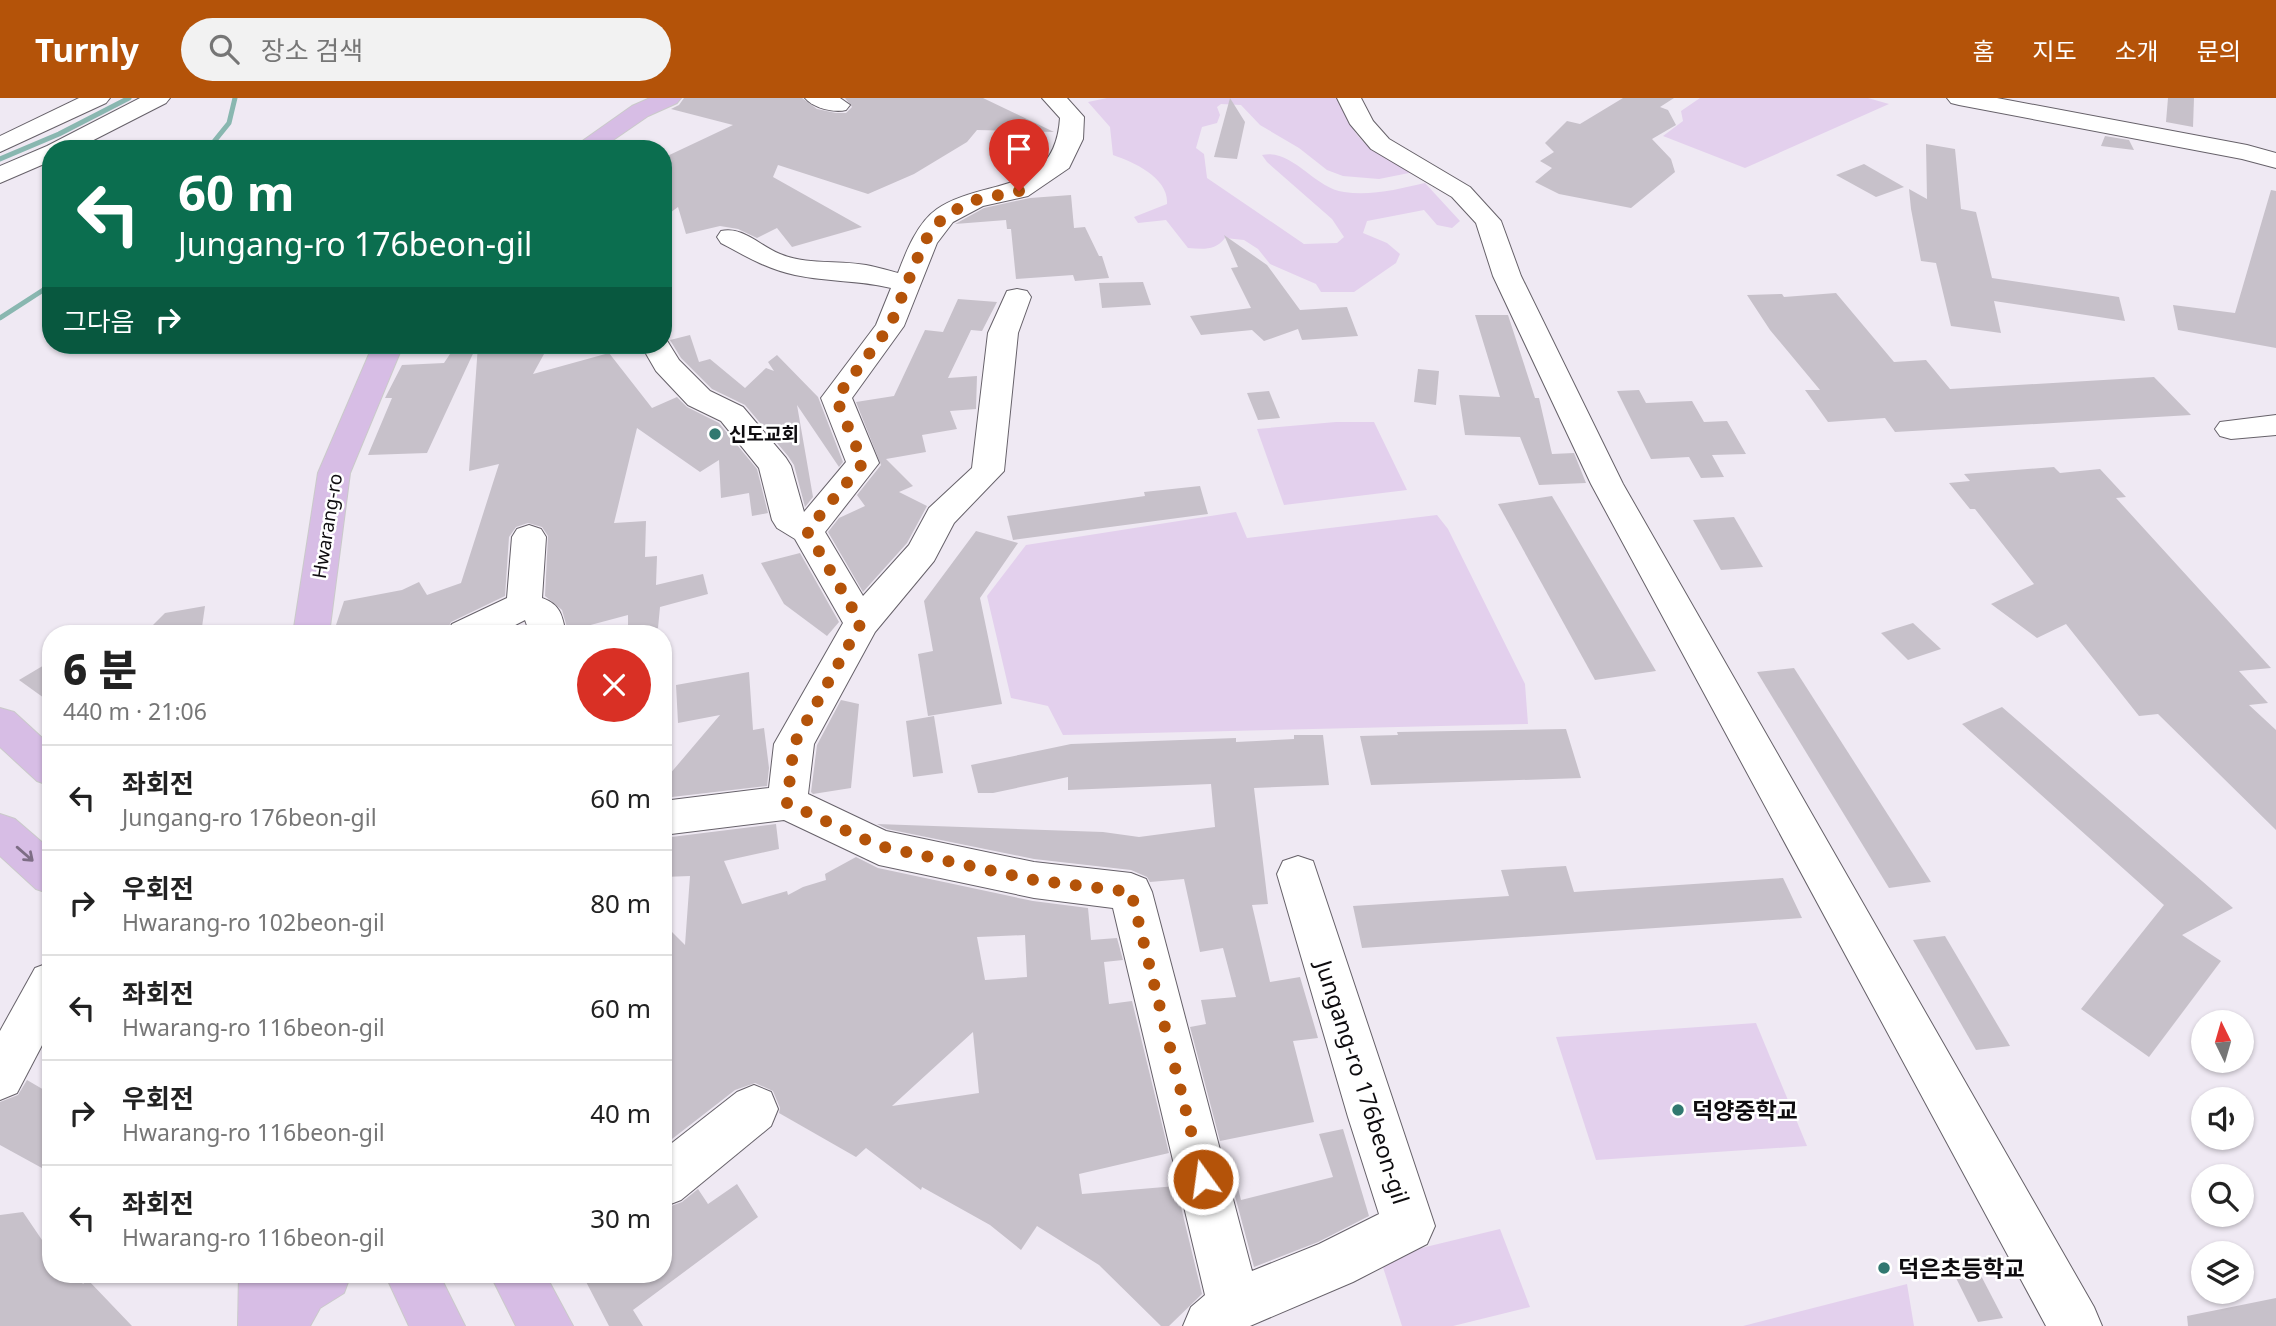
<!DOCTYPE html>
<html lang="ko">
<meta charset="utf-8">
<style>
:root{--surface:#fff;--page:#f2f2f2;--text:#222;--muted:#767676;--line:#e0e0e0;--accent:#b45309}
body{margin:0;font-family:"Noto Sans","Noto Sans KR",sans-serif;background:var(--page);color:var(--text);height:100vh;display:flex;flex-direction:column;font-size:26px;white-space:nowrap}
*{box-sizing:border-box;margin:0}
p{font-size:23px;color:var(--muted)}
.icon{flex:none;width:38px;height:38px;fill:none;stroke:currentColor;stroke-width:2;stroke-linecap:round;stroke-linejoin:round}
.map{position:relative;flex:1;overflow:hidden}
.drawer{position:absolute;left:42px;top:527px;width:630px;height:658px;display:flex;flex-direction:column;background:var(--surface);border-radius:28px;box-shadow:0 2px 5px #0004}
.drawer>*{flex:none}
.hud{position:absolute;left:42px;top:42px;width:630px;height:214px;border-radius:28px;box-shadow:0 2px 5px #0004;background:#0b6e4f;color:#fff;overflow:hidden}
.needle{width:46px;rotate:355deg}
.fabs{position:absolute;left:2191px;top:912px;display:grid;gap:14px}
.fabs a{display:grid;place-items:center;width:63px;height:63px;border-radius:50%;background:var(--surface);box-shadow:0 2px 5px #0004;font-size:35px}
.pin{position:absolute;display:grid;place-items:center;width:60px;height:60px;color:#fff;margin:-72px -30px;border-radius:50% 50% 50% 0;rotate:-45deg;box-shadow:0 0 7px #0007}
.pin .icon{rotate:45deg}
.me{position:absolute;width:77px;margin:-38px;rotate:346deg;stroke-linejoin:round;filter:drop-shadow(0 0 5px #0008)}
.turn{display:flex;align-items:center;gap:24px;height:147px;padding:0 21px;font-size:32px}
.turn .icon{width:91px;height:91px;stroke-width:2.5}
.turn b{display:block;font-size:49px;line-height:60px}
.then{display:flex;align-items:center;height:66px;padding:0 21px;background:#0003;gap:14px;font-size:26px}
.round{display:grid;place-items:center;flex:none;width:74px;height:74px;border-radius:37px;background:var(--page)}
.headline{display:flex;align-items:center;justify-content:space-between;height:119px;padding:0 21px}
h1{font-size:42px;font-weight:800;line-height:52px}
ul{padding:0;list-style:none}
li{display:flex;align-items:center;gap:21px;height:105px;padding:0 21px;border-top:2px solid var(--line)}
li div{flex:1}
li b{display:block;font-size:26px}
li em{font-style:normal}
header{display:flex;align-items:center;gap:42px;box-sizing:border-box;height:98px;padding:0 35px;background:var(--accent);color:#fff}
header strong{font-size:33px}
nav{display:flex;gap:38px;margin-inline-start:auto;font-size:24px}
.search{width:490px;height:63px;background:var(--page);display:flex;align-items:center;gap:18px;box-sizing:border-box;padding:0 24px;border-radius:38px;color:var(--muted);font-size:26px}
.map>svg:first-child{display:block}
.green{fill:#e3d0ed}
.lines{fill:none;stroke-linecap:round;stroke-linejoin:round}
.stream{stroke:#89b7b0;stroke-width:5}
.building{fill:#c7c1ca;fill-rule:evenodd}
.minor-casing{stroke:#666169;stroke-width:2}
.major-casing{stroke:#cacaca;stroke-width:2}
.minor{fill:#fff;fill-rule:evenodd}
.major{fill:#d7bde5;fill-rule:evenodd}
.oneway{stroke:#7d6d85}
.route{stroke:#b45309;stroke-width:12;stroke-dasharray:0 21.6}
.poi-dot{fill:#317870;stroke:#fff;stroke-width:2.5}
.labels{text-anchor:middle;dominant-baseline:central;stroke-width:5;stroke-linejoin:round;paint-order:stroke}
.poi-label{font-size:19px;font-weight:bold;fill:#0e0c0f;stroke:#fff;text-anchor:start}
.street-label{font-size:19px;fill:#0e0c0f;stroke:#fff}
.near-street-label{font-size:23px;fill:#0e0c0f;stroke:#fff}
.near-poi-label{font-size:23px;font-weight:bold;fill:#0e0c0f;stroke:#fff;text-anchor:start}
</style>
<header>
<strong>Turnly</strong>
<div class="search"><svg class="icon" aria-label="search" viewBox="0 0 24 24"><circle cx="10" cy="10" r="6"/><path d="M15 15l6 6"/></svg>장소 검색</div>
<nav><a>홈</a><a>지도</a><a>소개</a><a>문의</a></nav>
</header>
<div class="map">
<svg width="2276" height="1228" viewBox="0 0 2276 1228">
<rect width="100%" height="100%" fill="#efe9f3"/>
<!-- green -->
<g class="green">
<path d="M1107,0H1337C1358,48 1369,52 1414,74L1379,81L1343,78L1327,72L1299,50L1260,27L1241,7L1221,6L1217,9L1220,17L1217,25L1202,29L1196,50L1204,56L1207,80L1304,146L1337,145L1344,139L1332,121L1267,64L1262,57C1292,50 1314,90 1344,94C1371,98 1399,91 1425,85L1460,123L1452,130L1437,127L1424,112L1367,123L1363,135L1387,145L1400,156L1396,165L1354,194H1321L1316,186L1270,166L1258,151L1244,142L1225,140C1215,153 1203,151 1188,150L1166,122L1138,125L1134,119L1167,106C1169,80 1134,64 1113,57L1110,29L1088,4Z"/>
<polygon points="1700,0 1868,0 1889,6 1745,70 1663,38 1683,23 1681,13"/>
<polygon points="1336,324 1374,324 1407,392 1284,407 1257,331"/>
<polygon points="1236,414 1247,440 1437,417 1448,431 1525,586 1528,626 1063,637 1048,608 1011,600 987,498 1026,447"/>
<polygon points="1756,925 1807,1048 1596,1062 1556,939"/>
<polygon points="1500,1131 1530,1209 1453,1228 1402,1228 1380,1160"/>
<polygon points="1907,1186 1914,1228 1743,1228"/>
</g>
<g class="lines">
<!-- stream -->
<g class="stream">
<polyline points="208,51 229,25 235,0"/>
<polyline points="0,61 59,36 129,0"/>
<polyline points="0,220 51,187"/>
</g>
</g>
<!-- building -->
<g class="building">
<polygon points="684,0 802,0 817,11 836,15 846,15 852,9 845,0 983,0 1054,34 977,32 967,44 914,76 868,96 778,67 773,79 862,129 792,149 777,130 757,140 738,131 720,128 686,136 678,109 663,120 663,60 733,27 671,11 679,7"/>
<polygon points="1230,0 1245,24 1237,61 1214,59"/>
<polygon points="1623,0 1674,0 1660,9 1668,12 1676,27 1652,41 1671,61 1675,74 1631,110 1559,96 1535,84 1552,70 1540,63 1554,54 1545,45 1567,23 1580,26"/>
<polygon points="2168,0 2194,0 2193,29 2166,24"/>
<polygon points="2105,38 2129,42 2134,52 2101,48"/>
<polygon points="1926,46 1955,51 1961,111 1976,114 1992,180 2119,199 2125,223 1994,203 2001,235 1951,228 1936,165 1921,163 1911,111 1909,91 1927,101"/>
<polygon points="1864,66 1904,89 1876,99 1836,77"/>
<polygon points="2271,92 2276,93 2276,250 2178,232 2173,207 2235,215"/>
<polygon points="1071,97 1074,130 1085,129 1099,158 1102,158 1109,180 1075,183 1073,177 1016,181 1011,131 1007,131 1006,122 955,126 984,110 1030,100"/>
<polygon points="1224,137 1267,167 1300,212 1347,209 1358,238 1302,242 1298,231 1264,243 1252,232 1201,237 1190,218 1251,210 1231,170 1238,169"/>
<polygon points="1143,184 1151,207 1102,210 1099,185"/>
<polygon points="1836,195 1894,264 1926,262 1950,291 2154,279 2191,317 1895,334 1885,320 1828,324 1805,292 1820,292 1770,232 1747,197 1782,196 1784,199"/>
<polygon points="958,201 997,204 982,233 971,232 948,280 977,278 976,311 950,313 957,331 922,337 926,354 886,361 913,388 899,394 927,408 907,445 863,494 828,434 839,420 865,408 857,397 881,367 856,304 894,298 925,232 943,234"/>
<polygon points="1475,217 1508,217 1535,300 1539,300 1552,356 1574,355 1586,385 1539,387 1520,339 1465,337 1459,297 1500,299"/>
<polygon points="690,237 699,264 710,261 745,290 766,270 774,273 768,264 777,257 818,299 843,364 839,369 797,307 813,399 805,409 794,367 788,358 745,307 712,291 681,260 670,242"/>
<polygon points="456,247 477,247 427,355 368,357 392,300 385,300 402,267 444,265"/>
<polygon points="478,247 549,247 533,276 609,255 652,310 677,299 687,309 719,325 757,371 768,415 752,418 749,395 721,400 719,362 700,374 637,330 614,425 646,423 645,459 657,458 656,487 703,476 708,496 660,509 658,530 628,535 628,517 568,533 562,512 545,498 548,438 542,429 528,425 516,429 509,439 505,498 451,524 445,536 333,536 344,503 402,492 419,484 427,497 461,485 499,366 469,373"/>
<polygon points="1418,271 1439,273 1436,307 1414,304"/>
<polygon points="1639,292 1646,305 1692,303 1704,324 1727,323 1746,356 1712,357 1724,379 1701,380 1689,359 1651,361 1617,293"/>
<polygon points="1269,293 1280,320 1258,322 1247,295"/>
<polygon points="2054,369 2060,375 2100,371 2126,399 2116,400 2271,570 2239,573 2268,605 2249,607 2276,632 2276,732 2158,616 2139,618 2066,526 2037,540 1991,506 2034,486 1975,411 1970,411 1949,385 1970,383 1964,376"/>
<polygon points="1200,388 1208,416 1013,442 1007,418 1145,398 1144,394"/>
<polygon points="1552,398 1656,573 1595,582 1498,406"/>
<polygon points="1734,419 1763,469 1721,472 1693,422"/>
<polygon points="976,433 1018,445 980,500 1002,606 928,618 918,556 933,553 924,503"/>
<polygon points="800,455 839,524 827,538 784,506 761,465"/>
<polygon points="205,508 201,536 144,536 165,515"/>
<polygon points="1913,525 1941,551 1908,562 1881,535"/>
<polygon points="51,563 51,605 19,582"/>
<polygon points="1794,570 1931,784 1889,790 1757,574"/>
<polygon points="749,574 753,632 764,630 769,670 767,688 672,699 663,695 663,684 720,617 678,625 676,587"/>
<polygon points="841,602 859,606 851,690 813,696 811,694 817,647"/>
<polygon points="2002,609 2233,810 2182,837 2221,863 2149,959 2081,911 2164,807 1962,626"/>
<polygon points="934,618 943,675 913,679 906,623"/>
<polygon points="1566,631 1581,680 1371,687 1360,638 1398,637 1397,634"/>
<polygon points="1294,637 1323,637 1329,687 1254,690 1268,806 1252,807 1270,884 1300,879 1318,940 1293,943 1314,1024 1220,1043 1190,929 1206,926 1201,902 1236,899 1223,850 1200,854 1184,781 1150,784 1147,779 1131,772 1034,761 887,731 877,726 1103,734 1139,739 1215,729 1211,686 1068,692 1068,679 993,695 978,695 971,667 1071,646 1236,640 1236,644 1294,641"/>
<path d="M776,726L779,751L724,763L742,806L787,793L788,797L803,789L826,782L825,776L856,759L878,770L1033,803L1088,810L1091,842L1117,840L1123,862L1104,864L1109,906L1132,903L1169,1055L1079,1076L1082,1096L1176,1088L1202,1196L1169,1228H1161L1099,1167L1037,1128L1021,1152L990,1127L922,1089L921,1092L866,1050L856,1059L779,1015L780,1010L773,993L755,985L735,992L663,1048V825L685,847L690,778L663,779V740ZM1025,837L1027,879L985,882L977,839ZM973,934L979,995L892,1008Z"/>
<polygon points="1566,768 1574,794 1783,780 1802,820 1362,850 1353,808 1509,798 1501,772"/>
<polygon points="1945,838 2010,948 1976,952 1913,842"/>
<polygon points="27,982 51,996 51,1075 0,1047 0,1004 18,997"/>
<polygon points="1343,1031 1369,1118 1318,1144 1254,1169 1231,1083 1236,1082 1241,1102 1333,1079 1319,1036"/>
<polygon points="737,1086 758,1119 633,1212 643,1228 609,1228 582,1176 663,1176 663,1111 682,1104 698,1091 708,1106"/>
<polygon points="23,1114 42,1142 51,1136 51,1176 75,1176 83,1186 88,1182 132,1228 0,1228 0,1117"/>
<polygon points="1978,1172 2003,1220 1978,1224 1954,1176"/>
<polygon points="2276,1200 2276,1228 2188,1228 2187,1218"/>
</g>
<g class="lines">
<defs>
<g id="minor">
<polygon points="79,0 110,0 106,5 0,54 0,38"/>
<polygon points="140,0 170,0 166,5 76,51 51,51 51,63 0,85 0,68 47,48"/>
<path d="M805,0H840L850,7L846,12C834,15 813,10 805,0Z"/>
<path d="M1042,0H1067L1084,19L1083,41L1069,70L1028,98L983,108L953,124L937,145L904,228L852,300L879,365L825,434L863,498L909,447L929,410L972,370L988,235L1007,193L1017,191L1027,193L1031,199L1018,235L1004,373L954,425L934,463L875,534L814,646L808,696L886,733L1034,764L1131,775L1146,781L1152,794L1252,1173L1319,1146L1379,1116L1348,1019L1277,776L1283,763L1298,758L1313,763L1435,1128L1427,1146L1353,1184L1250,1228H1183L1191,1209L1205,1197L1113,810L1034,800L879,767L784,722L663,737V703L769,690L774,646L843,525L795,441L777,430L772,422L759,370L721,323L688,307L656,273L641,247H663V240L666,241L679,262L710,293L743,309L786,360L791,368L804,414L846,364L821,300L876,227L891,190C859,182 827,184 795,177C767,171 745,158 721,145L717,139L721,133C743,128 760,148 780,156C807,167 837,162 866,167C877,169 887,172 898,175C906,154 917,125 937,111C985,79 1055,99 1060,20Z"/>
<polygon points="1337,0 1361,0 1373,23 1389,41 1470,89 1501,123 1521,178 1623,386 2094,1209 2102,1228 2046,1228 1591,386 1493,178 1476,125 1452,99 1371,51 1350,26"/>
<polygon points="1947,0 1997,0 2247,47 2276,55 2276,70 2242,61 1959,7 1951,5"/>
<polygon points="2276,317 2276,337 2231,341 2220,338 2215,331 2220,324"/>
<path d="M529,427L541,431L546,439L542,500C561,507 562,517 566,536H530L525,522L498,536H447L452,526L507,500L512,439L517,431Z"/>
<polygon points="51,864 51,930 17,995 0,1002 0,933 35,870"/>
<polygon points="754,987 771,994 778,1011 771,1028 681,1102 663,1109 663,1052 737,994"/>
</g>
<g id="major">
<polygon points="650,0 681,0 677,5 648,18 600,51 571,51 632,8"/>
<polygon points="373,247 403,247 350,375 329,536 293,536 318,375"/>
<polygon points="0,610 14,614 51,648 51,688 37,683 0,649"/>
<polygon points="0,716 15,721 51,752 51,796 36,791 0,758"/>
<polygon points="239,1176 351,1176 344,1195 320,1210 310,1228 238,1228"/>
<polygon points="385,1176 439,1176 465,1228 409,1228"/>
<polygon points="490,1176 545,1176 573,1228 516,1228"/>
</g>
</defs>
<!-- minor casing -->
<use href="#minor" class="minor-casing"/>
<!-- major casing -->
<use href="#major" class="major-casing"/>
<!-- minor -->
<use href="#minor" class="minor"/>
<!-- major -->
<use href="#major" class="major"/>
</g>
<!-- one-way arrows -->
<defs><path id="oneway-shaft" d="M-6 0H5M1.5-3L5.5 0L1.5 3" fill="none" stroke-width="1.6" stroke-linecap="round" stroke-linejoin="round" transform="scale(1.75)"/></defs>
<use class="oneway" href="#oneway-shaft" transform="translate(25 756) rotate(41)"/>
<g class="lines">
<!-- route -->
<polyline class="route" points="1019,93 975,102 944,118 924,144 890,228 836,300 863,365 807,433 861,525 794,646 787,705 879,748 1034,782 1131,794 1203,1081"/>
</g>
<!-- markers -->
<g class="poi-dot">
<circle cx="715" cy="336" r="7"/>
<circle cx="1678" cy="1012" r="7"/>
<circle cx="1884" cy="1170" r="7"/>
</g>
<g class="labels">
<!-- poi labels -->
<g class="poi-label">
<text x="729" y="336">신도교회</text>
</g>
<!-- street labels -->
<g class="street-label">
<text transform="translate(327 428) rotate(-81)">Hwarang-ro</text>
</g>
<!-- near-street labels -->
<g class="near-street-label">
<text transform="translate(1363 984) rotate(72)">Jungang-ro 176beon-gil</text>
</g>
<!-- near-poi labels -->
<g class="near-poi-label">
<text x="1692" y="1012">덕양중학교</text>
<text x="1898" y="1170">덕은초등학교</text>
</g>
</g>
</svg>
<div class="fabs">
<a><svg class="needle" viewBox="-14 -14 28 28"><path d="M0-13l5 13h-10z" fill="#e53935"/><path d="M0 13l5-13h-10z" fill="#767676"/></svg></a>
<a><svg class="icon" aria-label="sound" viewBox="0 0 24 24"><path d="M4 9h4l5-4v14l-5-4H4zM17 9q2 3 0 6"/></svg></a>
<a><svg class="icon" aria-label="search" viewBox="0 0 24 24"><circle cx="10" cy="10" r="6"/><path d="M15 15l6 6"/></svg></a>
<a><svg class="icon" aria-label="layers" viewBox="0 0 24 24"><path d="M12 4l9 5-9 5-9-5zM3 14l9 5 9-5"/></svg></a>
</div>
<div class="pin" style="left:1019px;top:93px;background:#d93025"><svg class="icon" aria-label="arrive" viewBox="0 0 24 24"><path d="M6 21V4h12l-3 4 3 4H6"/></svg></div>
<svg class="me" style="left:1203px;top:1081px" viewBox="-20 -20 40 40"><circle r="17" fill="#b45309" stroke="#fff" stroke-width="3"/><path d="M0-11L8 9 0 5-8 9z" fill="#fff"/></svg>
<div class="hud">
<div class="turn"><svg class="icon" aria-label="left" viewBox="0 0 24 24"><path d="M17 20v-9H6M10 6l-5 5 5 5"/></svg><div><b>60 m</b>Jungang-ro 176beon-gil</div></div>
<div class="then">그다음<svg class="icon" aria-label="right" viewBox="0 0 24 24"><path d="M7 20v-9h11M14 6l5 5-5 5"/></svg></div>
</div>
<section class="drawer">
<div class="headline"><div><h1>6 분</h1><p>440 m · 21:06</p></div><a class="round" style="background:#d93025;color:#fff"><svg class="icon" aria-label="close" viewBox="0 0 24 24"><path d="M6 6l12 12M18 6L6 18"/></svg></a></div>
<ul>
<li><svg class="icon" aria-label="left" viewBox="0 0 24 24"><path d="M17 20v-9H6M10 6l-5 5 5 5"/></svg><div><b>좌회전</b><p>Jungang-ro 176beon-gil</p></div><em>60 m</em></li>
<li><svg class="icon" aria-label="right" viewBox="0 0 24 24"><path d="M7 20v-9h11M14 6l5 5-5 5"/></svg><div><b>우회전</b><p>Hwarang-ro 102beon-gil</p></div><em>80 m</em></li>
<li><svg class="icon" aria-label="left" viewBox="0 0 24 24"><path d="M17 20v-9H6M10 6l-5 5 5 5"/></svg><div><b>좌회전</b><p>Hwarang-ro 116beon-gil</p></div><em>60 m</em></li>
<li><svg class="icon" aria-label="right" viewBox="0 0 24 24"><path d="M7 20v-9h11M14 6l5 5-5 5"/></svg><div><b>우회전</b><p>Hwarang-ro 116beon-gil</p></div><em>40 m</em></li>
<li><svg class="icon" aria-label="left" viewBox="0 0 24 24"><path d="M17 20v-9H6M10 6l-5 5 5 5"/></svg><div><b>좌회전</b><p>Hwarang-ro 116beon-gil</p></div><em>30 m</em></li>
</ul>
</section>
</div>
